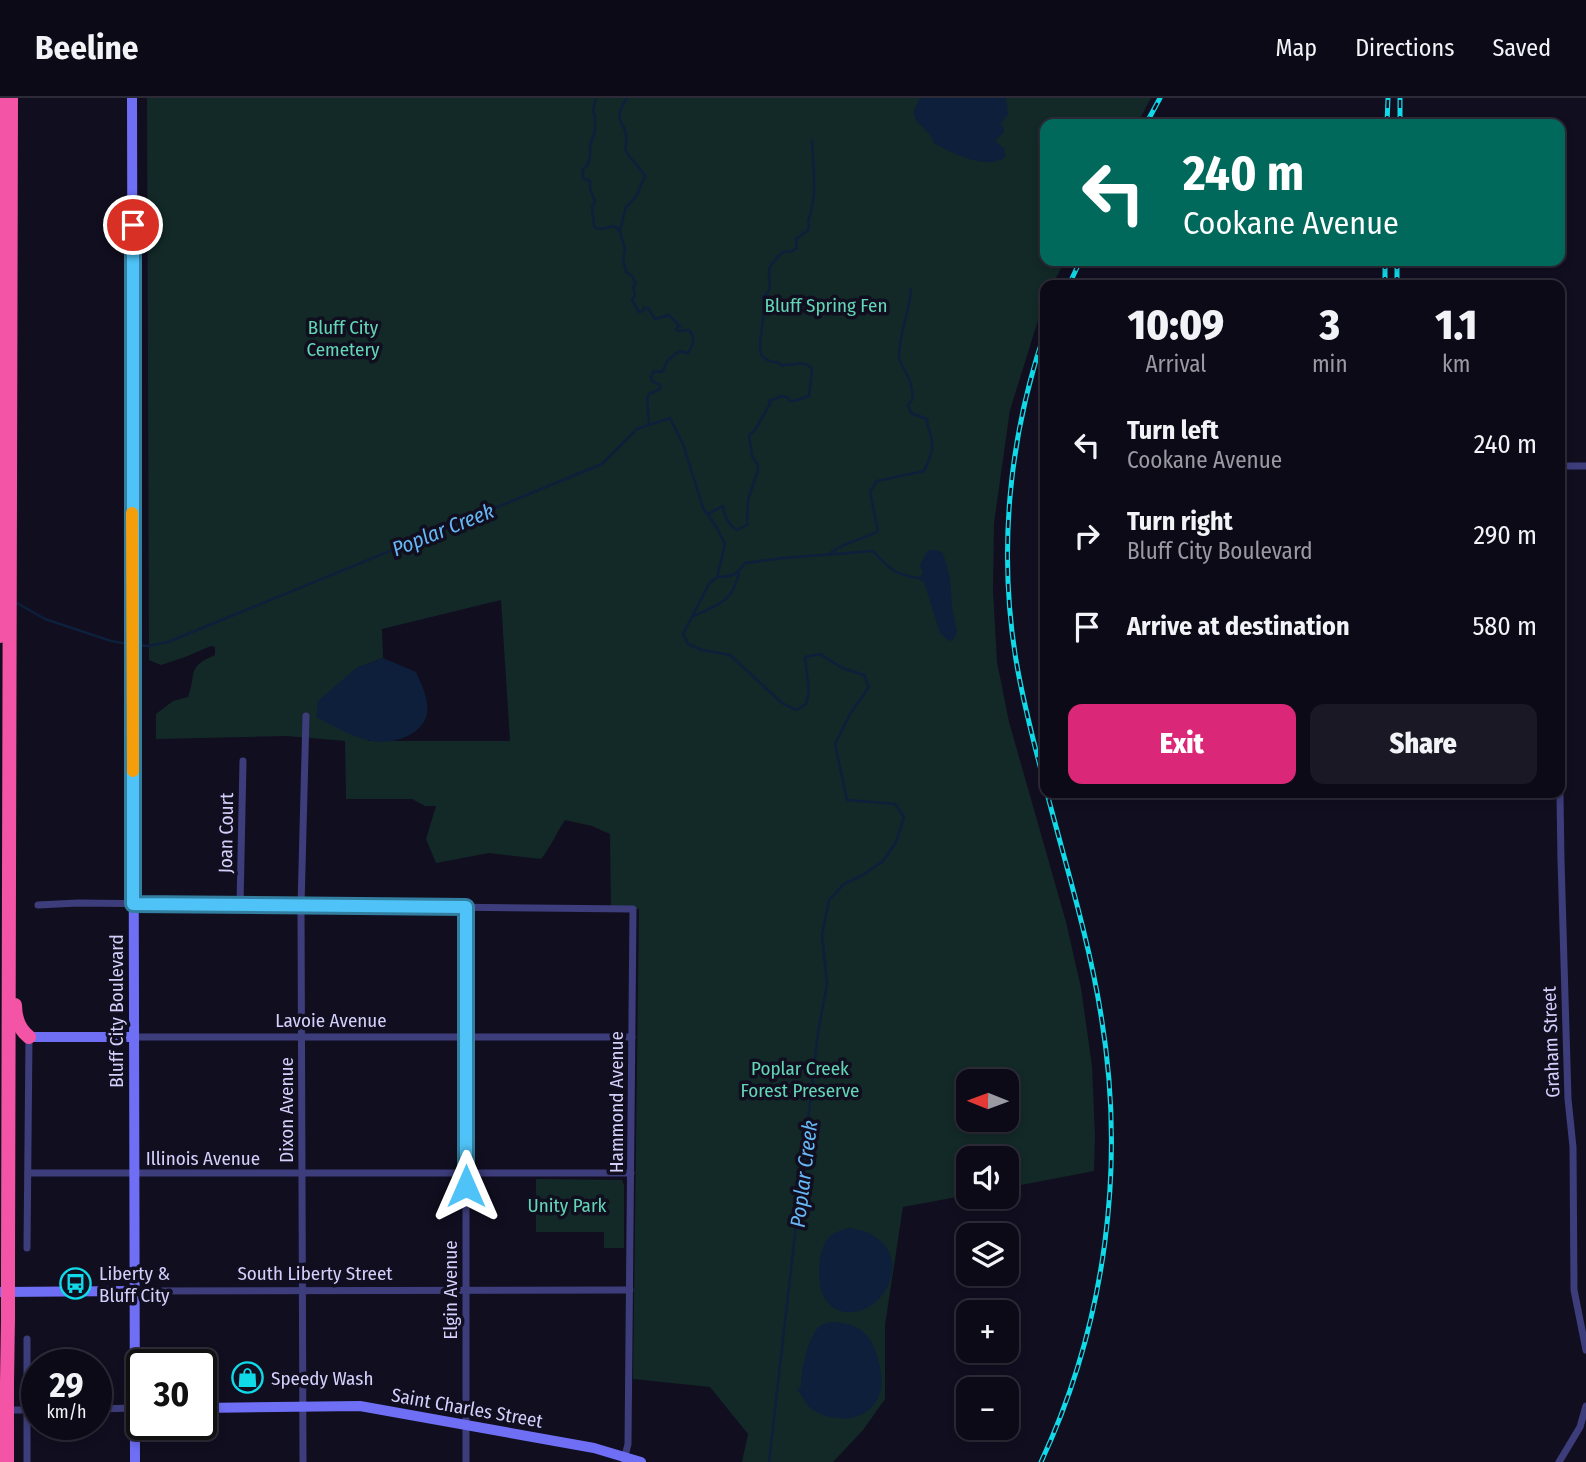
<!DOCTYPE html>
<meta charset="utf-8">
<style>
:root{--surface:#0d0a18;--page:#1b1825;--text:#f1f3f6;--muted:#9a9aa2;--line:#2d2b37;--accent:#db2777}
body{margin:0;font-family:"Fira Sans Condensed",sans-serif;background:var(--page);color:var(--text);height:100vh;display:flex;flex-direction:column;font-size:26px;white-space:nowrap}
*{box-sizing:border-box;margin:0}
p{font-size:23px;color:var(--muted)}
.icon{flex:none;width:38px;height:38px;fill:none;stroke:currentColor;stroke-width:2;stroke-linecap:round;stroke-linejoin:round}
.map{position:relative;flex:1;overflow:hidden}
.details{position:absolute;left:1040px;top:182px;width:525px;height:518px;display:flex;flex-direction:column;background:var(--surface);border-radius:14px;box-shadow:0 4px 10px #0003,0 0 0 2px var(--line)}
.details>*{flex:none}
.banner{position:absolute;left:1040px;top:21px;width:525px;height:147px;border-radius:14px;box-shadow:0 4px 10px #0003,0 0 0 2px var(--line);background:#00695c;color:#fff;overflow:hidden}
.needle{width:46px;rotate:271deg}
.controls{position:absolute;left:956px;top:971px;display:grid;gap:14px}
.controls a{display:grid;place-items:center;width:63px;height:63px;border-radius:14px;background:var(--surface);box-shadow:0 4px 10px #0003,0 0 0 2px var(--line);font-size:35px}
.speed{position:absolute;left:21px;top:1251px;display:flex;gap:14px;font-size:35px;font-weight:700;text-align:center}
.speed>*{display:grid;place-content:center;width:91px;height:91px;border-radius:50%;background:var(--surface);box-shadow:0 4px 10px #0003,0 0 0 2px var(--line);line-height:1}
.speed small{font-size:18px;font-weight:400}
.speed .limit{border:4px solid #111;border-radius:10px;background:#fff;color:#111}
.pin{position:absolute;display:grid;place-items:center;width:60px;height:60px;color:#fff;margin:-30px;border:4px solid #fff;border-radius:50%;box-shadow:0 2px 7px #0007}
.me{position:absolute;width:77px;margin:-38px;rotate:0deg;stroke-linejoin:round;filter:drop-shadow(0 0 5px #0008)}
.turn{display:flex;align-items:center;gap:24px;height:147px;padding:0 28px;font-size:32px}
.turn .icon{width:91px;height:91px;stroke-width:2.5}
.turn b{display:block;font-size:49px;line-height:60px}
.eta{display:flex;justify-content:space-evenly;align-items:center;height:119px;text-align:center}
.eta b{font-size:42px;font-weight:800;line-height:49px}
.button{display:flex;gap:14px;margin-top:auto;padding:14px 28px}
.button a{flex:1;height:80px;border-radius:14px;background:var(--accent);color:#fff;font-size:28px;font-weight:800;line-height:80px;text-align:center}
.button a+a{background:var(--page);color:var(--text)}
ul{padding:0;list-style:none}
li{display:flex;align-items:center;gap:21px;height:91px;padding:0 28px}
li div{flex:1}
li b{display:block;font-size:26px}
li em{font-style:normal}
header{display:flex;align-items:center;gap:42px;box-sizing:border-box;height:98px;padding:0 35px;background:var(--surface);border-bottom:2px solid var(--line)}
header strong{font-size:33px}
nav{display:flex;gap:38px;margin-inline-start:auto;font-size:24px}
.map>svg:first-child{display:block}
.green{fill:#122928;fill-rule:evenodd}
.water{fill:#0d1f3b}
.lines{fill:none;stroke-linecap:round;stroke-linejoin:round}
.stream{stroke:#0d1f3b;stroke-width:2.5}
.street{stroke:#3d3d7c;stroke-width:7}
.secondary{stroke:#6e6ff5;stroke-width:10}
.highway{stroke:#f354a6;stroke-width:14}
.rail-casing{stroke:#10dae8;stroke-width:5}
.rail{stroke:#110e20;stroke-width:2.5;stroke-dasharray:8;stroke-linecap:butt}
.highway-bridge{stroke:#f354a6;stroke-width:14}
.route-casing{stroke:#337fa1;stroke-width:18}
.route{stroke:#4fc3f7;stroke-width:12}
.slow{stroke:#f59e0b;stroke-width:12}
.labels{text-anchor:middle;dominant-baseline:central;stroke-width:7;stroke-linejoin:round;paint-order:stroke}
.park-label{font-size:19px;fill:#62d6b5;stroke:#110e20}
.street-label{font-size:19px;fill:#d4d0fc;stroke:#110e20}
.poi-label{font-size:19px;fill:#d4d0fc;stroke:#110e20;text-anchor:start}
.water-label{font-size:21px;font-style:italic;fill:#66b7f4;stroke:#110e20}
</style>
<header>
<strong>Beeline</strong>
<nav><a>Map</a><a>Directions</a><a>Saved</a></nav>
</header>
<div class="map">
<svg width="1586" height="1364" viewBox="0 0 1586 1364">
<rect width="100%" height="100%" fill="#110e20"/>
<!-- green -->
<g class="green">
<path d="M147,0H1151L1137,26H1045V163H1065L1052,187H1045V200L1010,312L994,425L993,492L997,564L1009,624L1066,824L1081,890L1092,968L1095,1038L1094,1073L1006,1090V1060H968V1097L903,1109L885,1227V1301L863,1332L833,1364H742L748,1336L710,1289L633,1281L639,811H611L610,736L592,728L565,722C556,735 551,749 541,761L489,755L436,765L426,741L436,708H425L412,701H346L345,643L287,638L156,641V616L173,603L188,599C197,575 186,569 215,557V549L211,548L185,559L161,567L149,562ZM501,502L510,643H368L356,570L383,560L382,531ZM968,984H1006V1022H968Z"/>
<polygon points="536,1081 622,1082 624,1087 624,1150 604,1150 604,1134 536,1134"/>
</g>
<!-- water -->
<g class="water">
<path d="M920,0H1006L1008,17L1000,26L1004,29V34L995,43L1004,50L1005,59C988,73 951,55 934,45C926,23 903,26 920,0Z"/>
<polygon points="928,452 936,452 943,455 950,479 952,510 957,534 953,542 949,543 940,535 924,484 917,480 923,476 920,467"/>
<path d="M383,560L416,574C421,585 430,604 427,616C421,640 387,648 367,642C349,637 332,627 316,619L318,603L356,570Z"/>
<path d="M849,1130C884,1134 905,1161 884,1195C871,1214 840,1224 825,1201C816,1187 817,1152 829,1139C835,1134 842,1132 849,1130Z"/>
<path d="M832,1224C859,1225 872,1236 878,1261C881,1273 884,1287 879,1298C867,1325 835,1325 813,1312C805,1307 803,1297 797,1292L801,1288C801,1273 807,1243 817,1231C821,1226 826,1225 832,1224Z"/>
</g>
<g class="lines">
<!-- stream -->
<g class="stream">
<path d="M596,0L593,13L595,18V33L590,48V59L587,68L583,71V80L590,83V91L595,103L592,110L594,127L596,130L601,131L614,128L620,133L625,152L623,161L626,174L632,178L636,186L633,189L635,197L632,202L639,214L643,213L644,210H648L655,221L669,217L680,228L677,229L676,232L679,233L689,232C696,239 693,247 688,255L679,253L667,263L663,273L660,274L654,273L651,279L652,283L660,287V291L649,296L647,302L649,325"/>
<path d="M620,132L626,109L636,99L645,78C639,68 630,62 625,51C628,44 626,36 624,29C615,19 621,9 627,0"/>
<path d="M708,416L723,408C725,420 727,425 737,432L747,427L748,402L758,372V367L752,358L749,337L755,332L770,306L769,303L782,298L787,299L790,303C797,303 802,300 809,298L812,271C806,264 800,265 791,267L789,266L782,268L777,264H772C768,262 764,261 762,258C756,250 767,214 763,199C777,189 764,178 771,167C774,163 779,157 783,154L792,153L797,150L796,141L808,132L809,127L808,123C818,99 813,70 812,43"/>
<path d="M829,456C845,443 861,443 878,433L870,394L877,383L924,373C929,362 935,350 931,338C929,331 927,328 927,321L911,315L908,307L913,301C912,295 912,289 910,284C907,274 900,268 899,258C899,235 910,213 911,191"/>
<path d="M717,479C731,479 737,477 745,465L784,460L873,453C890,471 892,475 917,480"/>
<polyline points="15,504 45,521 111,543 129,546"/>
<path d="M694,518C720,505 732,505 739,475"/>
<polyline points="136,547 148,548 168,544 602,366 637,331 670,320 683,346 703,410 717,430 725,446 717,479 709,486 683,536 688,546 702,552 730,557 782,605 796,612 806,606 809,593 805,559 820,556 842,570 864,577 869,589 850,616 835,646 847,702 895,706 904,719 896,744 883,763 863,777 844,786 829,802 822,837 827,886 818,935 769,1364"/>
</g>
<!-- street -->
<g class="street">
<polyline points="1559,368 1586,368"/>
<polyline points="1559,634 1561,762 1568,1001 1573,1049 1574,1192 1586,1252"/>
<polyline points="38,807 78,805 633,811 628,1346 624,1362"/>
<polyline points="240,807 243,663"/>
<polyline points="466,809 466,1364"/>
<polyline points="134,939 632,939"/>
<polyline points="28,1075 631,1075"/>
<polyline points="27,1150 29,939"/>
<polyline points="135,1193 630,1192"/>
<polyline points="96,1311 135,1310"/>
<polyline points="0,1312 37,1312"/>
<polyline points="27,1364 27,1241"/>
<polyline points="303,1364 301,808 306,618"/>
<polyline points="1559,1364 1580,1329 1586,1308"/>
</g>
<!-- secondary -->
<g class="secondary">
<polyline points="132,0 135,1364"/>
<polyline points="29,939 134,939"/>
<polyline points="0,1194 135,1193"/>
<polyline points="201,1310 360,1308 594,1350 641,1364"/>
</g>
<!-- highway -->
<g class="highway">
<polyline points="0,538 1,1"/>
<path d="M15,907C15,920 19,931 29,939"/>
<polyline points="8,1169 11,0"/>
<polyline points="7,1284 8,1221"/>
<polyline points="7,1340 7,1364"/>
</g>
<defs>
<g id="rail">
<polyline points="1146,26 1160,0"/>
<polyline points="1387,26 1388,0"/>
<polyline points="1400,26 1400,0"/>
<polyline points="1069,187 1080,163"/>
<polyline points="1385,187 1385,163"/>
<polyline points="1397,187 1397,163"/>
<path d="M1045,234C1009,339 998,452 1016,562C1023,604 1034,646 1045,687"/>
<path d="M1041,1364C1106,1225 1126,1068 1101,917C1089,842 1066,768 1047,695"/>
</g>
</defs>
<!-- rail casing -->
<use href="#rail" class="rail-casing"/>
<!-- rail -->
<use href="#rail" class="rail"/>
<!-- highway-bridge -->
<g class="highway-bridge">
<polyline points="8,1221 8,1169"/>
<polyline points="7,1340 7,1284"/>
</g>
</g>
<g class="lines">
<defs>
<polyline id="route" points="133,127 133,806 466,809 466,1088"/>
</defs>
<!-- route casing -->
<use href="#route" class="route-casing"/>
<!-- route -->
<use href="#route" class="route"/>
<!-- slow -->
<polyline class="slow" points="132,415 133,673"/>
</g>
<!-- icons -->
<defs>
<symbol id="bus-ring" viewBox="-11 -11 22 22"><circle r="9.5" fill="#110e20" stroke="#10dae8" stroke-width="1.5"/><path d="M-5-6H5V4H4V6H2V4H-2V6H-4V4H-5ZM-3.5-4V0h7V-4ZM-3.5 1.2v1.5H-2V1.2ZM2 1.2v1.5H3.5V1.2Z" fill="#10dae8"/></symbol>
<symbol id="shop-ring" viewBox="-11 -11 22 22"><circle r="9.5" fill="#110e20" stroke="#10dae8" stroke-width="1.5"/><path d="M-5-2.5h2.3a2.7 3.5 0 0 1 5.4 0H5L5.5 6h-11ZM-1.5-2.5h3a1.5 2.3 0 0 0-3 0Z" fill="#10dae8"/></symbol>
</defs>
<g fill-rule="evenodd">
<use href="#bus-ring" x="58" y="1168" width="35" height="35"/>
<use href="#shop-ring" x="230" y="1262" width="35" height="35"/>
</g>
<g class="labels">
<!-- park labels -->
<g class="park-label">
<text x="826" y="207">Bluff Spring Fen</text>
<text x="343" y="229">Bluff City<tspan x="343" dy="22">Cemetery</tspan></text>
<text x="800" y="970">Poplar Creek<tspan x="800" dy="22">Forest Preserve</tspan></text>
<text x="567" y="1107">Unity Park</text>
</g>
<!-- street labels -->
<g class="street-label">
<text transform="translate(226 735) rotate(-89)">Joan Court</text>
<text transform="translate(116 913) rotate(-90)">Bluff City Boulevard</text>
<text x="331" y="922">Lavoie Avenue</text>
<text transform="translate(1551 944) rotate(-92)">Graham Street</text>
<text transform="translate(616 1004) rotate(-90)">Hammond Avenue</text>
<text transform="translate(286 1012) rotate(-90)">Dixon Avenue</text>
<text x="203" y="1060">Illinois Avenue</text>
<text x="315" y="1175">South Liberty Street</text>
<text transform="translate(450 1192) rotate(-90)">Elgin Avenue</text>
<text transform="translate(467 1310) rotate(10)">Saint Charles Street</text>
</g>
<!-- poi labels -->
<g class="poi-label">
<text x="99" y="1175">Liberty &amp;<tspan x="99" dy="22">Bluff City</tspan></text>
<text x="271" y="1280">Speedy Wash</text>
</g>
<!-- water labels -->
<g class="water-label">
<text transform="translate(443 432) rotate(-22)">Poplar Creek</text>
<text transform="translate(804 1076) rotate(-83)">Poplar Creek</text>
</g>
</g>
</svg>
<div class="controls">
<a><svg class="needle" viewBox="-14 -14 28 28"><path d="M0-13l5 13h-10z" fill="#e53935"/><path d="M0 13l5-13h-10z" fill="#9a9aa2"/></svg></a>
<a><svg class="icon" aria-label="sound" viewBox="0 0 24 24"><path d="M4 9h4l5-4v14l-5-4H4zM17 9q2 3 0 6"/></svg></a>
<a><svg class="icon" aria-label="layers" viewBox="0 0 24 24"><path d="M12 4l9 5-9 5-9-5zM3 14l9 5 9-5"/></svg></a>
<a>+</a>
<a>−</a>
</div>
<div class="speed"><div>29<small>km/h</small></div><div class="limit">30</div></div>
<div class="pin" style="left:133px;top:127px;background:#d93025"><svg class="icon" aria-label="arrive" viewBox="0 0 24 24"><path d="M6 21V4h12l-3 4 3 4H6"/></svg></div>
<svg class="me" style="left:466px;top:1088px" viewBox="-20 -20 40 40"><path d="M0-17L14 15 0 8-14 15z" fill="#4fc3f7" stroke="#fff" stroke-width="4"/></svg>
<div class="banner">
<div class="turn"><svg class="icon" aria-label="left" viewBox="0 0 24 24"><path d="M17 20v-9H6M10 6l-5 5 5 5"/></svg><div><b>240 m</b>Cookane Avenue</div></div>
</div>
<section class="details">
<div class="eta">
<div><b>10:09</b><p>Arrival</p></div>
<div><b>3</b><p>min</p></div>
<div><b>1.1</b><p>km</p></div>
</div>
<ul>
<li><svg class="icon" aria-label="left" viewBox="0 0 24 24"><path d="M17 20v-9H6M10 6l-5 5 5 5"/></svg><div><b>Turn left</b><p>Cookane Avenue</p></div><em>240 m</em></li>
<li><svg class="icon" aria-label="right" viewBox="0 0 24 24"><path d="M7 20v-9h11M14 6l5 5-5 5"/></svg><div><b>Turn right</b><p>Bluff City Boulevard</p></div><em>290 m</em></li>
<li><svg class="icon" aria-label="arrive" viewBox="0 0 24 24"><path d="M6 21V4h12l-3 4 3 4H6"/></svg><div><b>Arrive at destination</b></div><em>580 m</em></li>
</ul>
<div class="button"><a>Exit</a><a>Share</a></div>
</section>
</div>
